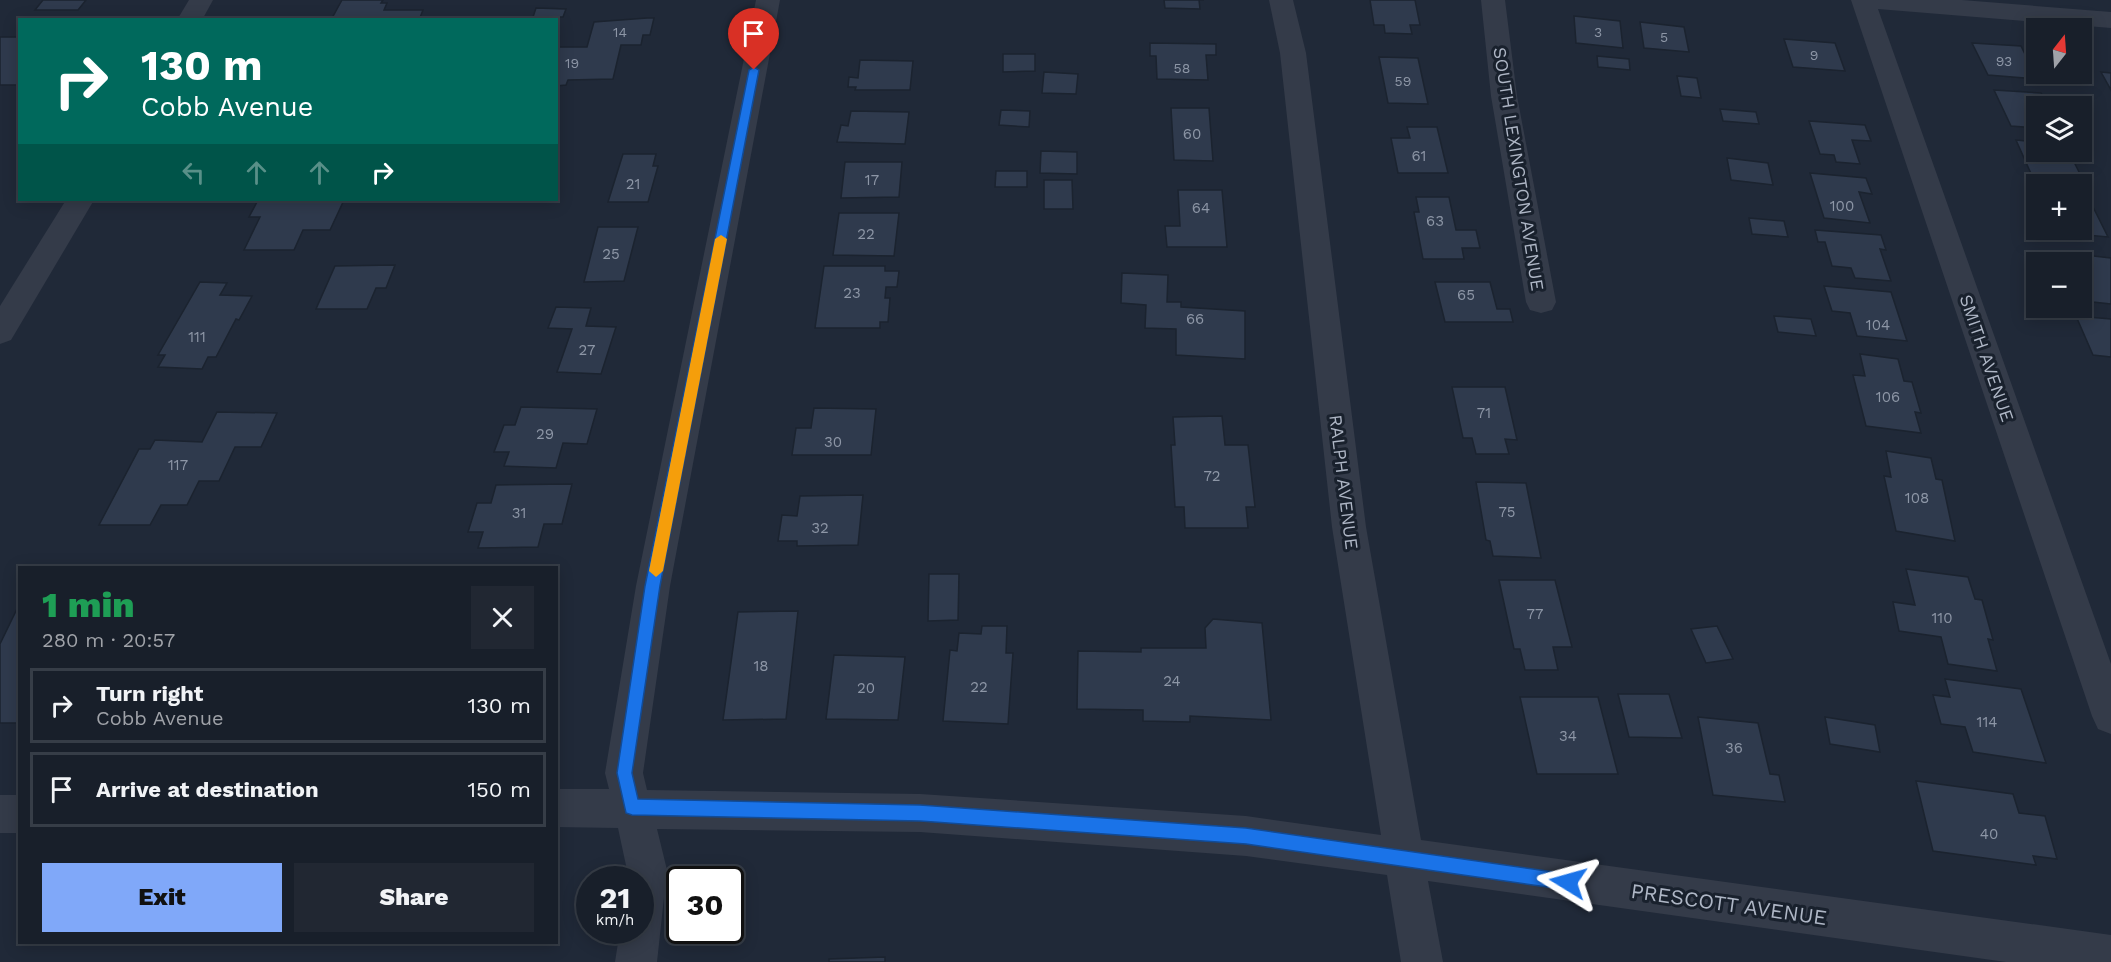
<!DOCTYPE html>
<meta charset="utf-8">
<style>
:root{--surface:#181f2a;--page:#212732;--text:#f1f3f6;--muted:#9fa2a8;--line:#363d47;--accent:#80a8f9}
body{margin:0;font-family:"Work Sans",sans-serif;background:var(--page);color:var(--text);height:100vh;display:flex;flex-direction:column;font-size:22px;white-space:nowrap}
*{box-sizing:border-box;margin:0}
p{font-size:20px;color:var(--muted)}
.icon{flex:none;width:33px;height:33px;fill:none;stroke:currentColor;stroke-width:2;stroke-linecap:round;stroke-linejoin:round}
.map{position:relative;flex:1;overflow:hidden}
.panel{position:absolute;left:18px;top:566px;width:540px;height:378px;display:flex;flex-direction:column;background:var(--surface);border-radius:0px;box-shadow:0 3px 15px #0003,0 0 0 2px var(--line)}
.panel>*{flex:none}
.banner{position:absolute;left:18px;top:18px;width:540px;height:183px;border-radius:0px;box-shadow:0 3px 15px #0003,0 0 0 2px var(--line);background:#00695c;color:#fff;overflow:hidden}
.needle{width:39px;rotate:17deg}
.buttons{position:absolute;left:2026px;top:18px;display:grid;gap:12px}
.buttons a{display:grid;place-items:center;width:66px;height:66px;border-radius:0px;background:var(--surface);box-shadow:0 3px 15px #0003,0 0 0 2px var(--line);font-size:30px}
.speed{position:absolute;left:576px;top:866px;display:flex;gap:12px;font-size:30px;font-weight:700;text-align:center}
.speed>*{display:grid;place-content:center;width:78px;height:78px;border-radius:50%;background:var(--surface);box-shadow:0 3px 15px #0003,0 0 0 2px var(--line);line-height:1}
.speed small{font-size:15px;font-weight:400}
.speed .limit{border:3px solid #111;border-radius:9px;background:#fff;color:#111}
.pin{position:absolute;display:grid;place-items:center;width:51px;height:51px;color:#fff;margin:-62px -26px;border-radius:50% 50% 50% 0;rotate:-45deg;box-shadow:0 0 6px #0007}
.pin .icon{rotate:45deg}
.me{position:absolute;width:66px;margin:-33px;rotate:278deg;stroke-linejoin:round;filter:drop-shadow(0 0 4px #0008)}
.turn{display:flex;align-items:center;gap:21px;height:126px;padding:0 24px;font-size:27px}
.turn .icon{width:78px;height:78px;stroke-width:2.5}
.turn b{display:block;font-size:42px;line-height:51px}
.lanes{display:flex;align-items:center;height:57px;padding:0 24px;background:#0003;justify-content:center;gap:30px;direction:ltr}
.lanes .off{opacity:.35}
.round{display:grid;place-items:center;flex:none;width:63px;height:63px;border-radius:0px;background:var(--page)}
.head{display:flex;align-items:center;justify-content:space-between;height:102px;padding:0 24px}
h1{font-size:36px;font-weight:800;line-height:45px;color:#1e9e55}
.button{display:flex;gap:12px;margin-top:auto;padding:12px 24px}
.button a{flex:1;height:69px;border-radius:0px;background:var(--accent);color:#111;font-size:24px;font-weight:800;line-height:69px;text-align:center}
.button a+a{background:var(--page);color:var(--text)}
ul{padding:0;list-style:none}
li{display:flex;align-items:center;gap:18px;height:75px;margin:0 12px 9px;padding:0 12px;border:3px solid var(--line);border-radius:0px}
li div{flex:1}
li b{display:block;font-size:22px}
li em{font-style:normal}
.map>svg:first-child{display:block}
.building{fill:#2f3a4d;stroke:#1b232f;stroke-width:1.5}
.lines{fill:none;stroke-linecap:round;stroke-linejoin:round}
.minor{fill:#343b49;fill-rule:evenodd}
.route{fill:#1a73e8;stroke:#114b97;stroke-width:1.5}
.slow{fill:#f59e0b}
.labels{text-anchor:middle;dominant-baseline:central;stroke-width:6;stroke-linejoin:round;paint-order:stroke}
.far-number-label{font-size:14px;fill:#8d96a6}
.number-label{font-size:15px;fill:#8d96a6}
.street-label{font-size:18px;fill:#aeb6c5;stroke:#19212d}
.near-street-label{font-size:21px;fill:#aeb6c5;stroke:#19212d}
</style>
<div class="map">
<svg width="2111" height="962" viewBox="0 0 2111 962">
<rect width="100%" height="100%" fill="#202938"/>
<!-- building -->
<g class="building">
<polygon points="43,0 86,0 78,10 35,10"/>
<polygon points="342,0 383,0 381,3 387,3 384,10 423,10 419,20 331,20"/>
<polygon points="1164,0 1204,0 1199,0 1200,9 1165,8"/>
<polygon points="1370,0 1415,0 1420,25 1410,25 1412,34 1385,33 1384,25 1374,25"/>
<polygon points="536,8 566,9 563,17 533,17"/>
<polygon points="1574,16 1620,21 1623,48 1576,43"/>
<polygon points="647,18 654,18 650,35 643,35 641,45 621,45 613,79 568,80 566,85 556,86 556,47 587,47 594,22"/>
<polygon points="1640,22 1684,27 1689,52 1644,48"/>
<rect x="0" y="37" width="20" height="48"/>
<polygon points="1784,39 1835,43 1845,71 1793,67"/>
<polygon points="1150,43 1216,44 1216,55 1206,55 1208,80 1157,79 1156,56 1150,56"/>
<polygon points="1972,43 2021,46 2037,79 1988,75"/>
<polygon points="1003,54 1035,54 1035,71 1003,72"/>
<polygon points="1597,56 1629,59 1630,70 1598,67"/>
<polygon points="1379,57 1418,58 1428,104 1388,103"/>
<polygon points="860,60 913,61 910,90 855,90 856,87 848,87 849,77 858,78"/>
<polygon points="1044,72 1078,74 1076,94 1042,93"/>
<polygon points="2101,72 2111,73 2111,90"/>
<polygon points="1677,76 1697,78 1701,98 1681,96"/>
<polygon points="1994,90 2041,93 2048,106 2037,106 2037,128 2011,126"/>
<polygon points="1171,108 1209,108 1213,161 1174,160"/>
<polygon points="1720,109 1756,112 1759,124 1723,121"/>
<polygon points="1001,110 1030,111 1029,127 999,125"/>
<polygon points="851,111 909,112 905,144 837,142 841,125 848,126"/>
<polygon points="1809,121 1865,125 1871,141 1852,140 1860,164 1836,162 1834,155 1820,154"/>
<polygon points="1407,127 1437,127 1448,173 1398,173 1391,138 1410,138"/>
<polygon points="2016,140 2037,142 2037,152 2069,152 2084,182 2033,178"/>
<polygon points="1041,151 1077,152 1077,174 1040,173"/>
<polygon points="623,154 656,154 653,166 658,166 648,202 608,202"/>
<polygon points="1727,158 1768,163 1773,185 1731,180"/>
<polygon points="845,162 902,162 899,197 841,198"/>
<polygon points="996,171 1027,171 1027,187 995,187"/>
<polygon points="1810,173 1866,178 1872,194 1859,192 1870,223 1824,218"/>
<polygon points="1044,180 1072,180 1073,209 1044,209"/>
<polygon points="1178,190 1222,190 1227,247 1167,247 1165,226 1180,226"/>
<polygon points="1416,197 1449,197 1456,230 1476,230 1480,248 1462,248 1464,259 1423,259 1414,212 1419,212"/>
<polygon points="2082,198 2089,199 2108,237 2054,232 2053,230 2082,230"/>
<polygon points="258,200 344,200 330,230 303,230 294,250 244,250 260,217 249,217"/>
<polygon points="839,213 899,213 894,256 833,255"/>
<polygon points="1749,218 1784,221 1788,237 1752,234"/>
<polygon points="598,227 638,227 624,281 584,282"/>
<polygon points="1815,230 1881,235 1886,250 1880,249 1891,281 1855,278 1851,268 1832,266 1825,242 1818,242"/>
<polygon points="2058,252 2111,258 2111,304 2093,302 2089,293 2082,292 2082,262 2063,262"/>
<polygon points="395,265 386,288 376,288 367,309 316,309 335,266"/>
<polygon points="824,266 885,266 885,271 899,271 897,287 886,287 885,298 890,298 888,322 880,322 880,328 815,328"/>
<polygon points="1122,273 1168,275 1167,302 1181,302 1181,307 1245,311 1245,359 1176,355 1176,329 1145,328 1146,305 1121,303"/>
<polygon points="200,282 227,283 220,295 252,296 239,320 236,319 216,357 208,357 202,369 158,367 165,355 158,355"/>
<polygon points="1435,282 1490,282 1497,309 1510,309 1513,322 1445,322"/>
<polygon points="1824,286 1891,292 1907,341 1857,336 1850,313 1832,311"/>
<polygon points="556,307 591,308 586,326 616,327 601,374 557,372 572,329 548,328"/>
<polygon points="1774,316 1811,319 1816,336 1778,332"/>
<polygon points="2076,316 2111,319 2111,357 2093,355"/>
<polygon points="1860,354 1898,359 1904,381 1912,382 1921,413 1915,412 1921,433 1866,426 1853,375 1865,376"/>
<polygon points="1452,387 1505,387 1517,440 1505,439 1509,454 1476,454 1472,438 1463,438"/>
<polygon points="521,407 597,409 587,444 563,443 556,468 504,466 509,452 494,452 504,425 515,425"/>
<polygon points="814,408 876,409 871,455 792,455 796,428 811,428"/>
<polygon points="217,412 277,413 261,447 235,447 219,481 199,481 187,505 161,505 150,525 99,525 139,449 150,449 155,440 202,442"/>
<polygon points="1222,416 1225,445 1248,445 1255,507 1246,507 1248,528 1185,528 1184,507 1175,507 1171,445 1175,445 1173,417"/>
<polygon points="1886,451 1931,458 1936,479 1942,480 1955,541 1896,531 1884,476 1891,477"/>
<polygon points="1476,482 1526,483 1541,558 1493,556 1490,541 1486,540"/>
<polygon points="572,484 562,524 544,524 538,547 478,548 483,532 468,532 477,503 491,503 496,485"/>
<polygon points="863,495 858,545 797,546 797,541 778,541 782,515 797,516 800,496"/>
<polygon points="479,565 531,565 530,567 478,567"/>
<polygon points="1906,569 1968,577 1975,599 1982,600 1993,640 1988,639 1997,671 1948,664 1941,637 1899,631 1893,602 1915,605"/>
<polygon points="929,574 959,574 958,620 928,621"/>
<polygon points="1499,580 1555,580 1572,647 1553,647 1558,670 1525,670 1520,649 1514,649"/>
<polygon points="17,609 20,609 20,723 0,723 0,644"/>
<polygon points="798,611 786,719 723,720 738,612"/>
<polygon points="1213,619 1262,623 1271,720 1190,716 1190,722 1143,721 1143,710 1077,709 1078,651 1141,652 1141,648 1206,648 1205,628"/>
<polygon points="982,626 1007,626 1006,653 1013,653 1008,724 943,721 950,650 957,651 959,633 981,634"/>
<polygon points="1717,626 1733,659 1706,663 1691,629"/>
<polygon points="834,655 905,657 898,720 826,719"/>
<polygon points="1945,679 2021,689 2046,763 1973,752 1965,727 1941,724 1933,695 1950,697"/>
<polygon points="1618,694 1669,694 1682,738 1629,737"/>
<polygon points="1520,697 1598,697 1618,774 1537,774"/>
<polygon points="1698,717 1758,723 1770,774 1779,775 1785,802 1713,795"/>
<polygon points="1825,717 1875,725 1880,752 1830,744"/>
<polygon points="1916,781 2013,794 2019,813 2045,816 2057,859 2033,856 2036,865 1933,851"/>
<polygon points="885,957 885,962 829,962 829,959"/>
</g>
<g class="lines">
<!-- minor -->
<g class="minor">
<polygon points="189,0 213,0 202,20 177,20"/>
<polygon points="756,0 780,0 670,586 643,773 647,790 920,794 1246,816 1381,835 1332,527 1280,53 1269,0 1293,0 1306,53 1366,527 1421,840 2111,935 2111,962 2006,962 1428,881 1443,962 1401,962 1387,875 1246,856 920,832 657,829 667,870 657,962 615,962 620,930 640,930 640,879 626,879 627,870 618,828 556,827 556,789 609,789 605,773 636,586"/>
<polygon points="1481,0 1505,0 1517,96 1556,302 1552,310 1541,313 1530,310 1526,302 1491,96"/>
<polygon points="1851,0 1962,0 2111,12 2111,28 1878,9 2111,664 2111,734 2098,729 2092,716"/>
<polygon points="66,200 94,200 11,340 0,344 0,306"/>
<rect x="0" y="795" width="20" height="38"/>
</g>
</g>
<!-- route -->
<polygon class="route" points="754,67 759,70 660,586 632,773 638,799 920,805 1246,828 1568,874 1574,876 1576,882 1574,888 1568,890 1246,844 920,821 632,815 626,813 617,773 645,586 749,70"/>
<!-- slow -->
<polygon class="slow" points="721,235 727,239 663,571 656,577 649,571 715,239"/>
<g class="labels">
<!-- far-number labels -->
<g class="far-number-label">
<text x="620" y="32">14</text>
<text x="1598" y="32">3</text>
<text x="1664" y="37">5</text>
<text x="1814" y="55">9</text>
<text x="2004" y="61">93</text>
<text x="572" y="63">19</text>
<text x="1182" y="68">58</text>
<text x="1403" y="81">59</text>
</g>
<!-- number labels -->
<g class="number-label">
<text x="1192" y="134">60</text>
<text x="1419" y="156">61</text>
<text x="872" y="180">17</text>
<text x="633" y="184">21</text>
<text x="1842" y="206">100</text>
<text x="1201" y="208">64</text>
<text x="1435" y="221">63</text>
<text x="866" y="234">22</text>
<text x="611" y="254">25</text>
<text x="852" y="293">23</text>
<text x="1466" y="295">65</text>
<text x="1195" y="319">66</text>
<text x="1878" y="325">104</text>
<text x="197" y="337">111</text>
<text x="587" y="350">27</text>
<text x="1888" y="397">106</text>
<text x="1484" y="413">71</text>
<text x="545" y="434">29</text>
<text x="833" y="442">30</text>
<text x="178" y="465">117</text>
<text x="1212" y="476">72</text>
<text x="1917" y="498">108</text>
<text x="1507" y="512">75</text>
<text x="519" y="513">31</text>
<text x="820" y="528">32</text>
<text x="1535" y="614">77</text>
<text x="1942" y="618">110</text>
<text x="761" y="666">18</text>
<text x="1172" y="681">24</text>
<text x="979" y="687">22</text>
<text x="866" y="688">20</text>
<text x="1987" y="722">114</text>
<text x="1568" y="736">34</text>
<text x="1734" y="748">36</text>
<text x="1989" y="834">40</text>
</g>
<!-- street labels -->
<g class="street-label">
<text transform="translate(1519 169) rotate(81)">SOUTH LEXINGTON AVENUE</text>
<text transform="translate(1987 358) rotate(71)">SMITH AVENUE</text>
<text transform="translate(1344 482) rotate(83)">RALPH AVENUE</text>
</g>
<!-- near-street labels -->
<g class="near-street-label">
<text transform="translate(1729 904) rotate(8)">PRESCOTT AVENUE</text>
</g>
</g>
</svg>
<div class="buttons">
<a><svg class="needle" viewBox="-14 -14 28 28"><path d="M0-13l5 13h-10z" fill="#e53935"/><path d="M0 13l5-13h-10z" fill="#9fa2a8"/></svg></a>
<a><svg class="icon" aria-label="layers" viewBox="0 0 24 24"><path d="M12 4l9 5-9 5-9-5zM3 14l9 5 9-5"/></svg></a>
<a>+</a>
<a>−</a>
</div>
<div class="speed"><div>21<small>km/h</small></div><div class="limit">30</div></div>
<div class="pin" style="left:754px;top:70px;background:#d93025"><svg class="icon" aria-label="arrive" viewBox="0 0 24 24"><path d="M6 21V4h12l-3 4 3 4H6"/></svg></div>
<svg class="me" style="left:1568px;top:882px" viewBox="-20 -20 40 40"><path d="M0-17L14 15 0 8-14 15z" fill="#1a73e8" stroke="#fff" stroke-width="4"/></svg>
<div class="banner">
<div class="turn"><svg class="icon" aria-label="right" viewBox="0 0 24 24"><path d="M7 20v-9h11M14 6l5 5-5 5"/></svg><div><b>130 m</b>Cobb Avenue</div></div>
<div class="lanes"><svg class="icon off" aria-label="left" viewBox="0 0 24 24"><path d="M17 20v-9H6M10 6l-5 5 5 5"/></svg><svg class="icon off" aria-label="ahead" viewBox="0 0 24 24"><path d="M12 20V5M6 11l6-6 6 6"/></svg><svg class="icon off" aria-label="ahead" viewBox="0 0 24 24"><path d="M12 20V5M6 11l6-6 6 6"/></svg><svg class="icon" aria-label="right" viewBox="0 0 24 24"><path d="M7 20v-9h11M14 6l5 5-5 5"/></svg></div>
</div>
<section class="panel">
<div class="head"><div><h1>1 min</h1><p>280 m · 20:57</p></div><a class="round"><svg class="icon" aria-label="close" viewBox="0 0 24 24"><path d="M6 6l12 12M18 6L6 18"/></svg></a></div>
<ul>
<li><svg class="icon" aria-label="right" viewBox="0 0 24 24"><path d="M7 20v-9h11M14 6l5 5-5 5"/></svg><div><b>Turn right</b><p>Cobb Avenue</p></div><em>130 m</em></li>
<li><svg class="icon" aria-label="arrive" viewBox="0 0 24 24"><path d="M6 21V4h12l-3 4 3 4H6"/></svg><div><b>Arrive at destination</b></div><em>150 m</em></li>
</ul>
<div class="button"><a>Exit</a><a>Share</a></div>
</section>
</div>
